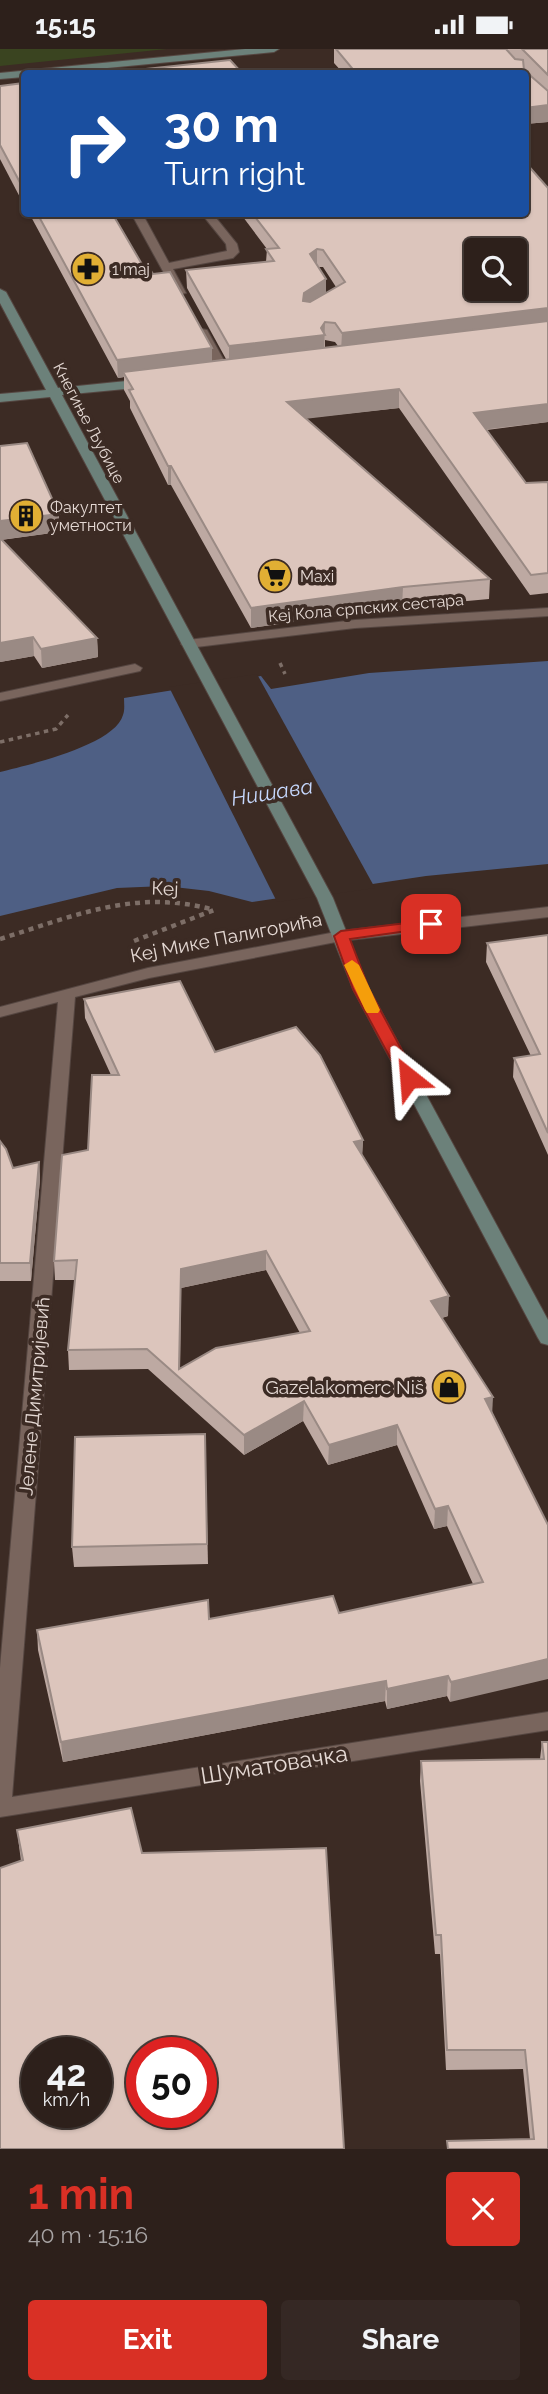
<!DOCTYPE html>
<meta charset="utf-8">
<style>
:root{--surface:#2d201b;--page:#352824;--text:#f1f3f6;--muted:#a7a3a3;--line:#483e3a;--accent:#d93025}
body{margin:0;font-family:Raleway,sans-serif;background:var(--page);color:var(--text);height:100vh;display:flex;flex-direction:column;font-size:26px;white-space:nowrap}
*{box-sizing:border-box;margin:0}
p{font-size:23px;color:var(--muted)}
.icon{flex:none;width:38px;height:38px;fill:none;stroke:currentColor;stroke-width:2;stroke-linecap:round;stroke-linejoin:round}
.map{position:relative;height:2100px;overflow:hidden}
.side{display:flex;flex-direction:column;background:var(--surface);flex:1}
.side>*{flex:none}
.banner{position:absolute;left:21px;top:21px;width:508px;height:147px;border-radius:7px;box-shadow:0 2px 5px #0004,0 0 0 2px var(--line);background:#1a4fa0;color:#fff;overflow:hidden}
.tools{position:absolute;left:464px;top:189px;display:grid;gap:14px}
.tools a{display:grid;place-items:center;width:63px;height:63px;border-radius:7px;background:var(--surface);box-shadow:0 2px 5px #0004,0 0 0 2px var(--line);font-size:35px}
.speed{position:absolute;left:21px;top:1988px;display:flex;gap:14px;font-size:35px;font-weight:700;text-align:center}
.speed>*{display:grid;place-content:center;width:91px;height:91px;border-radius:50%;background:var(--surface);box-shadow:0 2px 5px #0004,0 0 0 2px var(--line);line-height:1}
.speed small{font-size:18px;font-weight:400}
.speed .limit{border:10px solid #d22;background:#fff;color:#111}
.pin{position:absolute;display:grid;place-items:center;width:60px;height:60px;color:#fff;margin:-30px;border-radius:14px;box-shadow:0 4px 10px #0006}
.me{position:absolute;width:77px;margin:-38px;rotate:332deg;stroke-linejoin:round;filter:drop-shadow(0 0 5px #0008)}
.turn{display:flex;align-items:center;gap:24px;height:147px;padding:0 28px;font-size:32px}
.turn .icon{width:91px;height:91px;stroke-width:2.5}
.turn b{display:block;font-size:49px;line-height:60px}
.round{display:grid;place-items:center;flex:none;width:74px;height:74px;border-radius:7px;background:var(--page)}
.summary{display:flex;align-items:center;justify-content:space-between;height:119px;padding:0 28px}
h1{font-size:42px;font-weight:700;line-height:52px;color:var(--accent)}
.primary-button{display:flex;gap:14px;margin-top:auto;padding:14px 28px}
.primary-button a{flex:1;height:80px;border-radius:7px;background:var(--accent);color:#fff;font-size:28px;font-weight:700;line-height:80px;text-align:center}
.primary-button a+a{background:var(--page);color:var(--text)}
.status{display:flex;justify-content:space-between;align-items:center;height:49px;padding:0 35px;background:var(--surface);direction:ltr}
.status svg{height:19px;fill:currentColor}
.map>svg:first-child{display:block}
.green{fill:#3a4420}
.water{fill:#4e5f84}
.pier{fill:#3c2b24}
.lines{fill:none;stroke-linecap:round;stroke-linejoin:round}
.lane-casing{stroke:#554641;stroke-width:2}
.street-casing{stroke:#554641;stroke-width:2}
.secondary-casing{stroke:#554641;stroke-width:2}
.path-far1{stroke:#7d6e67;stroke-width:3.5;stroke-dasharray:4.5 4.5;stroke-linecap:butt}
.path{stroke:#7d6e67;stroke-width:4.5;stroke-dasharray:5 5;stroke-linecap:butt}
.lane{fill:#79655d;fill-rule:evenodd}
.street{fill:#79655d;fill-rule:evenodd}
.secondary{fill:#6c817a;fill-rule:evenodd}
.wall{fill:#bda9a2;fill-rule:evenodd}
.shaded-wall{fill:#9a8a84}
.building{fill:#dcc5bc;stroke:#9a8a84;stroke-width:2;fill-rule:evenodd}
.route{fill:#d93025;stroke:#8d1f18;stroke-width:2}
.slow{fill:#f59e0b}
.labels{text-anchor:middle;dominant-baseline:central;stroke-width:7;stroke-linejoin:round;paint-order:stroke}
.far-poi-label{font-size:16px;fill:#e5d9d4;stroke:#3c2b24;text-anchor:start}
.far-street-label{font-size:16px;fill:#e5d9d4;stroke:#3c2b24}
.street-label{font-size:19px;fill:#e5d9d4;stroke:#3c2b24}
.poi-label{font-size:19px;fill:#e5d9d4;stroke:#3c2b24;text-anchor:end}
.water-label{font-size:21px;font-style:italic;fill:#c6d8fe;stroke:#3c2b24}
.near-street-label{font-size:23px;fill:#e5d9d4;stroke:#3c2b24}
</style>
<div class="status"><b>15:15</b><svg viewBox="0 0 49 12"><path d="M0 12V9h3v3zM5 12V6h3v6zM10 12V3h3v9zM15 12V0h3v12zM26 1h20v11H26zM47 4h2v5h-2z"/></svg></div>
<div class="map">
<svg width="548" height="2100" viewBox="0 0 548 2100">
<rect width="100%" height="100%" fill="#3c2b24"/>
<!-- green -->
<polygon class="green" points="0,0 167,0 0,17"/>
<!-- water -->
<path class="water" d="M548,612V815L426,827L252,853L209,842L165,837L117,839L0,867V723C28,716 115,696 123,666C125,661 124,654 124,649L261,627L271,640L369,624Z"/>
<!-- pier -->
<polygon class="pier" points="257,625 375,839 277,853 169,638"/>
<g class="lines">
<defs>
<g id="lane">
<polygon points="131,164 142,164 169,214 227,202 226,195 201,164 212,164 237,195 239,203 233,209 173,220 186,244 176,246"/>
<polygon points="197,279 207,281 231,324 229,327 219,324 195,281"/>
<polygon points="135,615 142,619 140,622 0,652 0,644"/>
</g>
<g id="street">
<polygon points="548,559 548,567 355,579 188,599 181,595 188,591 355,571"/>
<polygon points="548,858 548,868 341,892 149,929 75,948 12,1748 548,1663 548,1681 0,1768 0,1619 58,953 0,968 0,958 148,919 341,882"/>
</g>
<g id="secondary">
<polygon points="245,0 279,0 274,3 55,24 24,24 24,28 0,30 0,24"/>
<polygon points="0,240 6,243 58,339 146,330 152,334 146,338 62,346 333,849 369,940 548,1271 548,1296 541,1294 538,1289 353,940 317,849 50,348 0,353 0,345 46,341 0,254"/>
</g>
</defs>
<!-- lane casing -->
<use href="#lane" class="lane-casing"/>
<!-- street casing -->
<use href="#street" class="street-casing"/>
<!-- secondary casing -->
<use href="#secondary" class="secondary-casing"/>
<!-- path-far1 -->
<g class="path-far1">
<polyline points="280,614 285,625"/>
<polyline points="0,693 56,680 68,666"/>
</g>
<!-- path -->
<g class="path">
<path d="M0,890C74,867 136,839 214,861"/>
<polyline points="134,892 214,861"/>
</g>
<!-- lane -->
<use href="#lane" class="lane"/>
<!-- street -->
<use href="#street" class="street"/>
<!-- secondary -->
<use href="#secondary" class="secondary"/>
</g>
<!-- wall -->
<g class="wall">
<polygon points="334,0 548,0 548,73 525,75 525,24 343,24 334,14"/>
<polygon points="24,34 24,156 0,110 0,37"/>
<path d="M548,139V373L487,381L526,434L548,433V544L530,546L399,359L306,369L490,530L489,550L402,558L251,579L171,436H168L130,359V352L124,341V328L118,329L29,164H112L143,217L153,225L212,312L226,310L187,239L186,221L266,213L267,200L240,164H525ZM318,218H323L336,238L326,244V230ZM325,291L335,293L338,297L325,299Z"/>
<polygon points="0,397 59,465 59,483 1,491 97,589 98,608 42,619 34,607 0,613"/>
<polygon points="548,886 548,1106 513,1028 514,1009 531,1007 486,913 487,894"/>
<path d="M84,950L215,1003L363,1091L362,1106L448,1267L442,1269L492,1363L548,1476L450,1653L447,1647L387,1660L385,1652L63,1713L38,1601L37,1581L209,1570L339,1564L473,1535L447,1477L434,1480L397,1396L328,1416L303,1372L244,1406L148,1320L69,1321L68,1301L75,1231H55L54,1212L111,1026L85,969ZM266,1221L300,1284L180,1319L181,1239Z"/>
<polygon points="0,1092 13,1119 39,1113 40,1130 31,1232 0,1232"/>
<polygon points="205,1385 208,1515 74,1518 72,1498"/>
<polygon points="542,1693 548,1693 548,2100 447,2100 447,2092 530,2090 523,2020 446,2021 440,1905 435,1905 420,1732 421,1712 540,1710"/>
<polygon points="17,1781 142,1804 21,1812"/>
</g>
<!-- shaded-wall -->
<g class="shaded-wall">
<polygon points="548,56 548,73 525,75 525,59"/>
<polygon points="317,200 317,218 310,205"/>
<polygon points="326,230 326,248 303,270 304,244"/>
<polygon points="548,259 548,276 341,302 342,284"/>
<polygon points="325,273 324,304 229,315 229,297 321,279"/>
<polygon points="212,299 212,317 123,323 124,328 118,329 117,311"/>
<polygon points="399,340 399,359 287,372 287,353"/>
<polygon points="548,355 548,373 473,382 474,364"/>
<rect x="168" y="417" width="3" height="19"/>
<polygon points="59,465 59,483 0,491 0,472"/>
<polygon points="403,538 402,558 251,579 251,559"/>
<polygon points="33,588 34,607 0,613 0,594"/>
<polygon points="97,589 98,608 42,619 41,600"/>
<polygon points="363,1091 362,1110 354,1093"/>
<polygon points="39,1113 40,1130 31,1232 30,1214"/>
<polygon points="266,1202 266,1221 181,1239 180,1330 181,1220"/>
<polygon points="449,1247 448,1267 430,1272 431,1252"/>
<polygon points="493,1348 492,1368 485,1350"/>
<polygon points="304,1352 303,1372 244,1406 244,1386"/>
<polygon points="397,1376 397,1396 328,1416 329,1396"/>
<polygon points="448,1457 447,1477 434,1480 435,1460"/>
<polygon points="548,1610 548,1630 450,1653 451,1633"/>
<polygon points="448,1627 447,1647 387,1660 387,1640"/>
<polygon points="386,1632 385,1652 63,1713 61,1693"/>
</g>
<!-- building -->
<g class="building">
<polygon points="336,0 506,0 515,10 523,11 524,21 548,42 548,56 525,59 525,24 356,24"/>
<polygon points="522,0 548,0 548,26"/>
<polygon points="230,11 242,24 108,24"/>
<polygon points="24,34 24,141 0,96 0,37"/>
<path d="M525,113L548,139V259L342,284L335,274L325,273L321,279L325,286L229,297L186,221L274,212L266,200L279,199L252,164H525ZM317,200L323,201L345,233L310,253L303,252L304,244L326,230L310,205ZM476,201H514V240H476Z"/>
<polygon points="37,164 112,164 143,217 148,217 153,225 170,223 212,299 117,311"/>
<polygon points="548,272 548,355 474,364 526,434 548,433 548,524 531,526 399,340 287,353 490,530 403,538 251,559 171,417 168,417 129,341 133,340 123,323"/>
<polygon points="27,394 59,465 0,472 0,397"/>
<polygon points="0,489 97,589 41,600 33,588 0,594"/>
<polygon points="548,886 548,1084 514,1009 540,1005 487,894"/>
<path d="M180,932L215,1003L296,978L320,1006L363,1091L354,1093L449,1247L431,1252L493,1348L485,1350L548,1476V1610L451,1633L448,1627L387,1640L386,1632L61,1693L37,1581L208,1551L209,1570L333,1547L339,1564L483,1533L448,1457L435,1460L397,1376L329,1396L304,1352L244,1386L147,1300L68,1301L77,1211L54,1212L62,1106L88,1101L92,1026H119L84,950ZM266,1202L310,1282L216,1299L179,1320L181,1220Z"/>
<polygon points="0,1092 6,1100 13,1119 39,1113 30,1214 0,1214"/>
<polygon points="205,1385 207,1495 72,1498 75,1388"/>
<polygon points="542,1693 548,1693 548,2100 448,2100 447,2092 534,2090 525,2001 447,2001 441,1886 436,1886 421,1712 544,1710"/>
<path d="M131,1759L142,1804L326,1799L344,2100H0V1819L23,1811L17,1781ZM37,2004H96V2063H37ZM142,2004H201V2063H142Z"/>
</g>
<!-- route -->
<polygon class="route" points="431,871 438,875 436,878 350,890 369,940 417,1029 409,1034 401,1029 353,940 334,887 341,882"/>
<!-- slow -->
<polygon class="slow" points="352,911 359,916 380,961 378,964 367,964 365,961 344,916"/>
<!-- icons -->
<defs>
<symbol id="pharmacy-disc" viewBox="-11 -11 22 22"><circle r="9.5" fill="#e1af34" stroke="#3c2b24"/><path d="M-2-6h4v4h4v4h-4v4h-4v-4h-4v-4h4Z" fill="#111"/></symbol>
<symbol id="building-disc" viewBox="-11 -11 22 22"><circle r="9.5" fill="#e1af34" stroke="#3c2b24"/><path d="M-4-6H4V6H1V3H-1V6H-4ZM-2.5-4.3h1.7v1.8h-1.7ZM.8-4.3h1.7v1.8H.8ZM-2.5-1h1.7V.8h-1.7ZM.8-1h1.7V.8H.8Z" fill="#111"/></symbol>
<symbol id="supermarket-disc" viewBox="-11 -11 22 22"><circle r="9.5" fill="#e1af34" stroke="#3c2b24"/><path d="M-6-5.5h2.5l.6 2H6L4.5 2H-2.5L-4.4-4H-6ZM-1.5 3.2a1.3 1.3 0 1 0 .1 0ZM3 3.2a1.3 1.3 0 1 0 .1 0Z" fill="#111"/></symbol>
<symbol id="shop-disc" viewBox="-11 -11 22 22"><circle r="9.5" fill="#e1af34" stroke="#3c2b24"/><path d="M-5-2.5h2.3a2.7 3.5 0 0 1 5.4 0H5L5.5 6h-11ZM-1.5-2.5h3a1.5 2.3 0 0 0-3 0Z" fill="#111"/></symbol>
</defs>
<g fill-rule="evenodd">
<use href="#pharmacy-disc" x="69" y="201" width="38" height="38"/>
<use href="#building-disc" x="7" y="448" width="38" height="38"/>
<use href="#supermarket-disc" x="256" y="508" width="38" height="38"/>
<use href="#shop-disc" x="430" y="1319" width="38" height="38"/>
</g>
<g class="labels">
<!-- far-poi labels -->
<g class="far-poi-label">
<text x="112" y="220">1 maj</text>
<text x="50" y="458">Факултет<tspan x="50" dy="18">уметности</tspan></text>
<text x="300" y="527">Maxi</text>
</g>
<!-- far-street labels -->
<g class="far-street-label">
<text transform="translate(89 374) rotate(62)">Кнегиње Љубице</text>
<text transform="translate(366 559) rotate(-5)">Кеј Кола српских сестара</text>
</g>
<!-- street labels -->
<g class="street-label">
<text transform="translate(165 839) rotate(2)">Кеј</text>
<text transform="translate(226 888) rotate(-11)">Кеј Мике Палигорића</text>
<text transform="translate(34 1347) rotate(-85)">Јелене Димитријевић</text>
</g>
<!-- poi labels -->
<g class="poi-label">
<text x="424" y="1338">Gazelakomerc Niš</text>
</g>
<!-- water labels -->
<g class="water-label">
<text transform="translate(272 743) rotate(-9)">Нишава</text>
</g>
<!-- near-street labels -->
<g class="near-street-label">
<text transform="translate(274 1715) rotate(-9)">Шуматовачка</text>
</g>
</g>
</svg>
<div class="tools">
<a><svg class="icon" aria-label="search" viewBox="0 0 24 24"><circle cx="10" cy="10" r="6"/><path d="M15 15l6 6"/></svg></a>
</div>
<div class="speed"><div>42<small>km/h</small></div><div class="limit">50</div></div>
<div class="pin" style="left:431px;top:875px;background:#d93025"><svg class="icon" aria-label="arrive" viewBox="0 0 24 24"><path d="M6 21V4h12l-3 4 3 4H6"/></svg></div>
<svg class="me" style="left:409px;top:1029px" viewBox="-20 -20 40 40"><path d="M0-17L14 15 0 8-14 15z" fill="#d93025" stroke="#fff" stroke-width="4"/></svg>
<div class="banner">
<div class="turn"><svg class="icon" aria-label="right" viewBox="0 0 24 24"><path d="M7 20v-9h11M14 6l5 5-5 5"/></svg><div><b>30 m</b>Turn right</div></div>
</div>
</div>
<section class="side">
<div class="summary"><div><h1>1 min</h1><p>40 m · 15:16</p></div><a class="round" style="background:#d93025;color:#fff"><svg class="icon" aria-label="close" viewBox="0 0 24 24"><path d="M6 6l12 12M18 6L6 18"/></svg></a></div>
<div class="primary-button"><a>Exit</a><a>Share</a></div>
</section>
